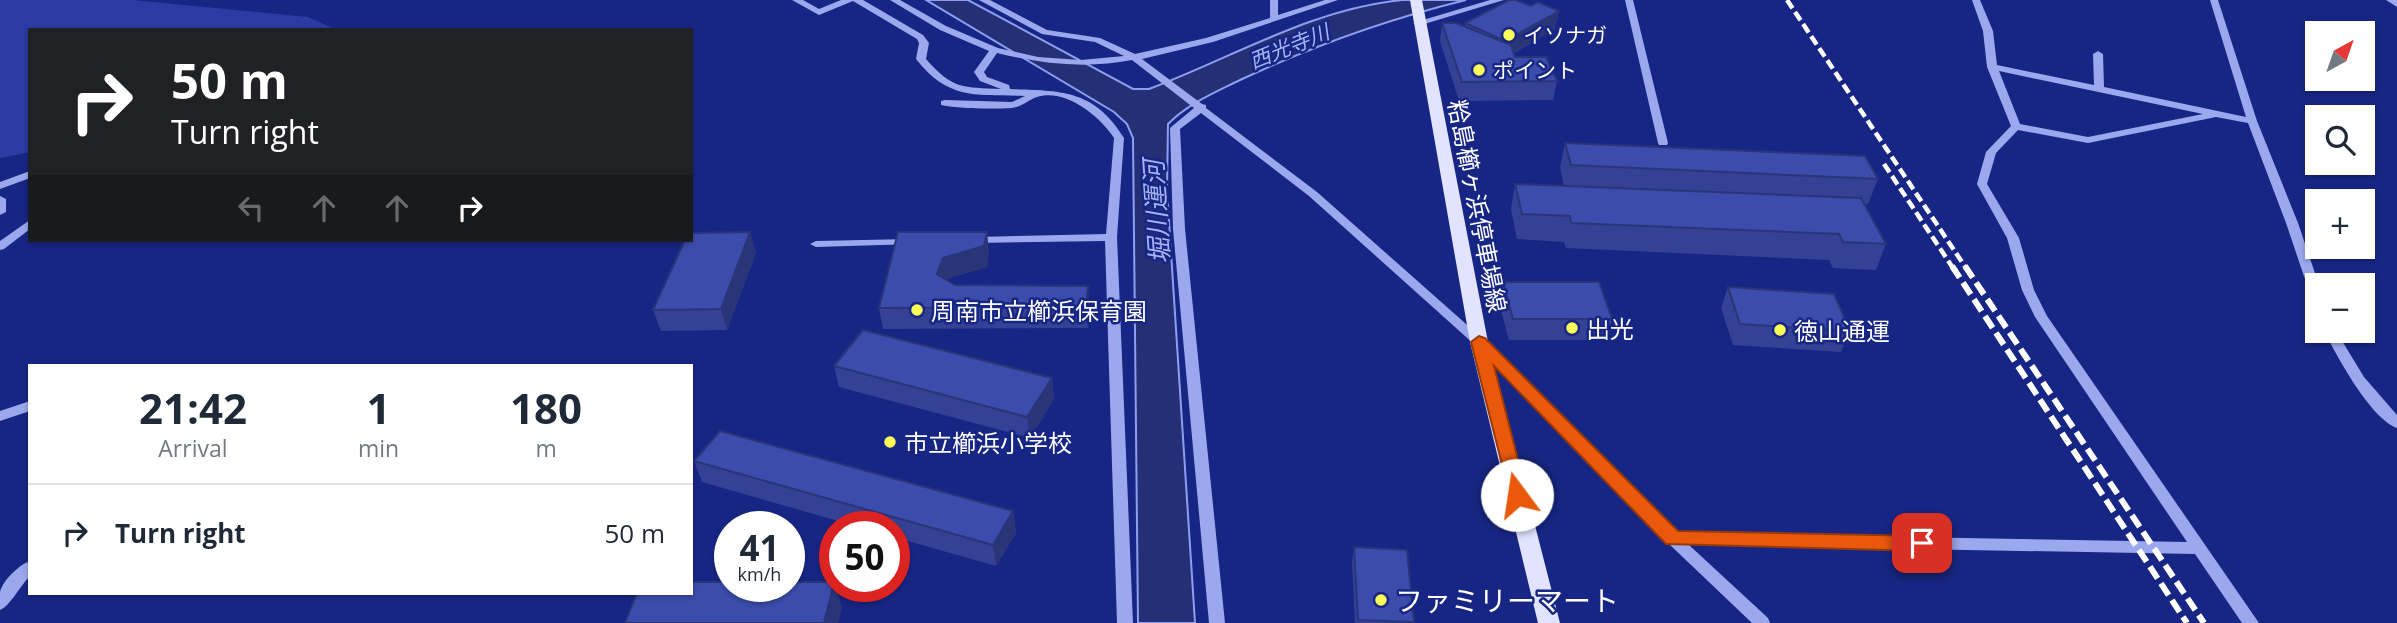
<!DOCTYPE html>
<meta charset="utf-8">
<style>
:root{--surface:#fff;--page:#f6f6f7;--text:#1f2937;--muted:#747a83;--line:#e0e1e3}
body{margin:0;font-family:"Open Sans","Noto Sans JP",sans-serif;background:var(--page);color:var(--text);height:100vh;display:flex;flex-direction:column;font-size:26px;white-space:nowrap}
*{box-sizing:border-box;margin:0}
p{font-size:23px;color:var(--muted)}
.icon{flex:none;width:38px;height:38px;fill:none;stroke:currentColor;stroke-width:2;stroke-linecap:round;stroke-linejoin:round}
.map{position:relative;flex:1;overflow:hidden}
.drawer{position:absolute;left:28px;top:364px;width:665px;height:231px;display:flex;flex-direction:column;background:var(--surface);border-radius:0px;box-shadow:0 2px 5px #0004}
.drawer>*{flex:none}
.hud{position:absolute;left:28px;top:28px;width:665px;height:214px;border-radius:0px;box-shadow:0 2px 5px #0004;background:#202124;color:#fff;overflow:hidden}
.needle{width:46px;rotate:40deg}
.buttons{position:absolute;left:2305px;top:21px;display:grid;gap:14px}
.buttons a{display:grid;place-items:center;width:70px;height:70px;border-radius:0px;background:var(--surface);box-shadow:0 2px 5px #0004;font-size:35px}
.speed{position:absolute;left:714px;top:511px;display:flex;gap:14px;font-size:35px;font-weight:700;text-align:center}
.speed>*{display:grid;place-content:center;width:91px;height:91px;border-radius:50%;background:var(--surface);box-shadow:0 2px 5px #0004;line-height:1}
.speed small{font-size:18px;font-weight:400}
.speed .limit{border:10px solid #d22;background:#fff;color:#111}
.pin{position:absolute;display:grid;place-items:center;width:60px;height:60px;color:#fff;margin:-30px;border-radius:14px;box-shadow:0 4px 10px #0006}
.me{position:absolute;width:77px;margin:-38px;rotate:346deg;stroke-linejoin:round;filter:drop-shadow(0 0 5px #0008)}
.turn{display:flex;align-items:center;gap:24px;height:147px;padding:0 28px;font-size:32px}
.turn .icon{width:91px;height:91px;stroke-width:2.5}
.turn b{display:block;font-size:49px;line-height:60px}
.lanes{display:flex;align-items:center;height:66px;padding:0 28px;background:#0003;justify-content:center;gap:35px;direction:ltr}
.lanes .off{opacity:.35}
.eta{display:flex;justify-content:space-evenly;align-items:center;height:119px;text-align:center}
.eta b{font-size:42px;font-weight:700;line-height:49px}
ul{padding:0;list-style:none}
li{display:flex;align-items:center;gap:21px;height:98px;padding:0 28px;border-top:2px solid var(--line)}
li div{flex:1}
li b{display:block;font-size:26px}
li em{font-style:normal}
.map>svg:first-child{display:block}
.green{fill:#2a3ca3}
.water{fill:#242f76;stroke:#8e9eef;stroke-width:2}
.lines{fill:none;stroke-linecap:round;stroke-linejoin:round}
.minor{fill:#9ca8ed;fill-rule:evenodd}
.major{fill:#e2e4ff;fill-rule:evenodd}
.rail-far1{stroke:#fff;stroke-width:4.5;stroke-dasharray:10 4.5;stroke-linecap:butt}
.rail{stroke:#fff;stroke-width:6;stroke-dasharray:14 6;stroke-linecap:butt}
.wall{fill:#344194}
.shaded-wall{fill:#2a3578}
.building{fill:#3c4cac;stroke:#2a3578;stroke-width:2}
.route{fill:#ea580c;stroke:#983908;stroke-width:2}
.poi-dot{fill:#fdff58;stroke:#172684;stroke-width:2.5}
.labels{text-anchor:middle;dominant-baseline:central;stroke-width:5;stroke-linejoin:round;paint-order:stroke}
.far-poi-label{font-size:21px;fill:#fff;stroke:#172684;text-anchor:start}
.far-water-label{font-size:21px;font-style:italic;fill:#a7b3f4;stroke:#172684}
.street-label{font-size:24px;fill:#fff;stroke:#172684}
.poi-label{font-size:24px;fill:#fff;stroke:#172684;text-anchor:start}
.water-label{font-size:26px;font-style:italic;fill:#a7b3f4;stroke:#172684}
.near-poi-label{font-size:28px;fill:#fff;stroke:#172684;text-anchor:start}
</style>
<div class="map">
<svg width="2397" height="623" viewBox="0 0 2397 623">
<rect width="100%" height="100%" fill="#172684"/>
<!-- green -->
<polygon class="green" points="0,0 133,0 308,17 337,30 30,30 30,152 0,158"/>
<!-- water -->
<path class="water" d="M926,0H968L1133,89H1149C1232,58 1311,9 1402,0C1423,0 1445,0 1466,0C1388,19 1313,46 1240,80C1214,93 1189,103 1168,124L1167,190L1195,623H1138L1133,138L1127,124L1114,112Z"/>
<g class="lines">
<!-- minor -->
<g class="minor">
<path d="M792,0H803L819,9L841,0H863L923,35L929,43L926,59C953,90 963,87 1001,89L980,81L974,72L989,51L940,30L890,0H900L946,26L998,48L1038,57L1081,60L1124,56L1095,42L1042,34L979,0H990L1047,30L1100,38L1135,54L1206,38L1270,18V0H1278V15L1325,0H1338L1213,42L1142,59L1202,104L1206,105V108L1317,192L1483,339L1677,533L2187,542L2035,317L2022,290L2007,238L1977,184L1986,152L2011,126L1987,67L1983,31L1972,0H1980L1993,31L1997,65L2094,85L2093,54L2098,51L2103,54L2104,87L2246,117L2210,0H2218L2257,121L2298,223L2319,285H2317V301L2311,297L2286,223L2248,123L2216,117L2088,143L2018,130L1996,153L1987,184L2019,238L2034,290L2047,316L2259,623H2242L2195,554L1689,545L1768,618L1770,623H1752L1668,543L1475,345L1309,196L1201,113L1180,129L1185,229L1225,623H1209L1173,229L1170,128L1194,108L1132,60C1086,69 1042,64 997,53L984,72L987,77L1009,85L1010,89C1061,91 1094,89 1124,138L1117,237L1133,623H1117L1105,241L974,243L968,240L974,237L1106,234L1114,138C1100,116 1065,88 1037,97C1028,100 1022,107 1012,108C991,109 962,109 941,105V101L945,100L1012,102L1025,96C976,94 949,101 916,59L919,43L917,39L853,1L819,15ZM1999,71L2203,114L2088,137L2020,124Z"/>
<polygon points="1490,0 1504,0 1421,25 1418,26 1413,23"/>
<polygon points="1625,0 1633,0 1668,143 1667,145 1659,145 1658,143"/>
<polygon points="2386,0 2397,0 2397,7"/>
<polygon points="30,171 30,178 0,189 0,182"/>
<polygon points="0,196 6,199 6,212 0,215"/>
<polygon points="30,220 30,229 4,249 0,250 0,241"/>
<polygon points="910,239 914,240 916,242 914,244 816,247 810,244 816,241"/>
<path d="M2324,331H2336L2364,377L2397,415V428C2370,418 2337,356 2324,331Z"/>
<polygon points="30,401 30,411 0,421 0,411"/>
<path d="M30,561V576C20,586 10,606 0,610C0,605 0,597 0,592C3,580 19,565 30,561Z"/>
</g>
<!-- major -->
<polygon class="major" points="1410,0 1422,0 1488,342 1560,623 1538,623 1470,342"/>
<!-- rail-far1 -->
<g class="rail-far1">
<polyline points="1787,0 1966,268"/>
<polyline points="1884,164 1953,268"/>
</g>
<!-- rail -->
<g class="rail">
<polyline points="1952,266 2187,623"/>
<polyline points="1965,266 2204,623"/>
</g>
</g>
<!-- wall -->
<g class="wall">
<polygon points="1531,6 1559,11 1555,29 1514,53 1515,57 1557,81 1553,100 1459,101 1440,41 1442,23 1465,26 1465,23"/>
<polygon points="1565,143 1878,179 1868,204 1864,204 1886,244 1876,270 1833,268 1829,260 1566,248 1564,242 1517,239 1511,209 1515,184 1564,186 1560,167"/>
<polygon points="750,232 756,253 727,330 661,331 653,310"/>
<polygon points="989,252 987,267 946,279 955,285 1089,307 1088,328 883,329 879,308"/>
<polygon points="1503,282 1612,319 1607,340 1509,340 1499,303"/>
<polygon points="1728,287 1850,331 1841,352 1733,345 1721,308"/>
<polygon points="834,366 1052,378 1054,399 1030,438 839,387"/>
<polygon points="694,461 1013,511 1016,533 996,566 894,537 894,527 859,527 702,482"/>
<polygon points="1354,547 1407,550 1414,623 1355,623 1352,562"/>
</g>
<!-- shaded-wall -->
<g class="shaded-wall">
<polygon points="1559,11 1555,29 1502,59 1505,41"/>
<polygon points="750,232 756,253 727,330 721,309"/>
<polygon points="987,232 989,252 987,267 946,279 937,274 943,258"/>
<polygon points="1088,286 1089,307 1088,328 1086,307"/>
<polygon points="1052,378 1054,399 1030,438 1027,417"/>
<polygon points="1013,511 1016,533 996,566 993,545"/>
<polygon points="834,582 835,586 836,586 842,608 838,623 824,623"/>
</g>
<!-- building -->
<g class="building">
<polygon points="1509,0 1516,0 1531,6 1538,2 1559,11 1505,41 1465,23"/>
<polygon points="1442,23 1456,23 1511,45 1515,57 1546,57 1557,81 1462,82"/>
<polygon points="1565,143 1865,156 1878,179 1571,165"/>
<polygon points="1515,184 1861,198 1886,244 1843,242 1839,234 1571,223 1570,216 1522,214"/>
<polygon points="750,232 721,309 653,310 685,240 691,240 691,233"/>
<polygon points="898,232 987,232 984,246 943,258 937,274 955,285 1088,286 1086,307 879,308"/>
<polygon points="1503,282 1599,282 1612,319 1513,319"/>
<polygon points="1728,287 1834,294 1850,331 1740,324"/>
<polygon points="863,330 1052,378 1027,417 834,366"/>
<polygon points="720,431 1013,511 993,545 694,461"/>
<polygon points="1354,547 1407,550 1414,622 1358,620"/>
<polygon points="691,582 730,582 730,586 789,586 789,582 834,582 824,623 625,623 637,593 691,593"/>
</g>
<!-- route -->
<polygon class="route" points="1479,336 1485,338 1678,531 1922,536 1931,543 1922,551 1666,544 1494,366 1527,495 1524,500 1511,500 1471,342"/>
<!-- markers -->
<g class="poi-dot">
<circle cx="1509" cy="35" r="7"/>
<circle cx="1479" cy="70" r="7"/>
<circle cx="917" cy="310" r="7"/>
<circle cx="1572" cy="328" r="7"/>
<circle cx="1780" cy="330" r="7"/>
<circle cx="890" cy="442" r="7"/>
<circle cx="1381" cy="600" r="7"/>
</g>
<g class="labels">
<!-- far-poi labels -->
<g class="far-poi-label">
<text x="1523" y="35">イソナガ</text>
<text x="1493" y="70">ポイント</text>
</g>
<!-- far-water labels -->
<g class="far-water-label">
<text transform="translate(1289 46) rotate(-22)">西光寺川</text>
</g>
<!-- street labels -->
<g class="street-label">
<text transform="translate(1478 206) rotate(79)">粭島櫛ヶ浜停車場線</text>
</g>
<!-- poi labels -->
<g class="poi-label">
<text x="931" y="310">周南市立櫛浜保育園</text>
<text x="1586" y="328">出光</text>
<text x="1794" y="330">徳山通運</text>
<text x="904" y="442">市立櫛浜小学校</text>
</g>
<!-- water labels -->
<g class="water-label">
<text transform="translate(1156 212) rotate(-94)">堀川運河</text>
</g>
<!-- near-poi labels -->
<g class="near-poi-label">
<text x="1395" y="600">ファミリーマート</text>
</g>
</g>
</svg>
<div class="buttons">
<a><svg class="needle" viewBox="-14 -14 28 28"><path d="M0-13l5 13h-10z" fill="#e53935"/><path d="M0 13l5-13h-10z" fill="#747a83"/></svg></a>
<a><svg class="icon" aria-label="search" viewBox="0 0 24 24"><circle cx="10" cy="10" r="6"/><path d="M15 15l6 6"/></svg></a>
<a>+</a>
<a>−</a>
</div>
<div class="speed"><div>41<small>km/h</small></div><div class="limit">50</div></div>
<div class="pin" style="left:1922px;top:543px;background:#d93025"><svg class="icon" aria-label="arrive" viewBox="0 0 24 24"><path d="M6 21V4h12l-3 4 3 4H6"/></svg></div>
<svg class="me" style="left:1517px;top:495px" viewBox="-20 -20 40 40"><circle r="19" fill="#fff"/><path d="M0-13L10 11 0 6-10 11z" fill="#ea580c"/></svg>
<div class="hud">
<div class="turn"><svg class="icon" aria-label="right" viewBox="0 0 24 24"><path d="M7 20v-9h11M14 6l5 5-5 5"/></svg><div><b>50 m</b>Turn right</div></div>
<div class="lanes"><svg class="icon off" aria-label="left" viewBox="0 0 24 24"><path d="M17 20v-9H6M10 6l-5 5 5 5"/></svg><svg class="icon off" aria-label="ahead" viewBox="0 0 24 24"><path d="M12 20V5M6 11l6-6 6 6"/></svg><svg class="icon off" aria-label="ahead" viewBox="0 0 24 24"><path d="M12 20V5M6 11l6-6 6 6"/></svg><svg class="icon" aria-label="right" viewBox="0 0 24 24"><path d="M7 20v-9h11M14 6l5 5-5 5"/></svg></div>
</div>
<section class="drawer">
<div class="eta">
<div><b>21:42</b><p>Arrival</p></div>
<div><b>1</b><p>min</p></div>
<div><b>180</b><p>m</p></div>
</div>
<ul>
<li><svg class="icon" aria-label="right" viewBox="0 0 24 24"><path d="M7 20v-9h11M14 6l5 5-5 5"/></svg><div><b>Turn right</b></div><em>50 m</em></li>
</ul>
</section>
</div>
